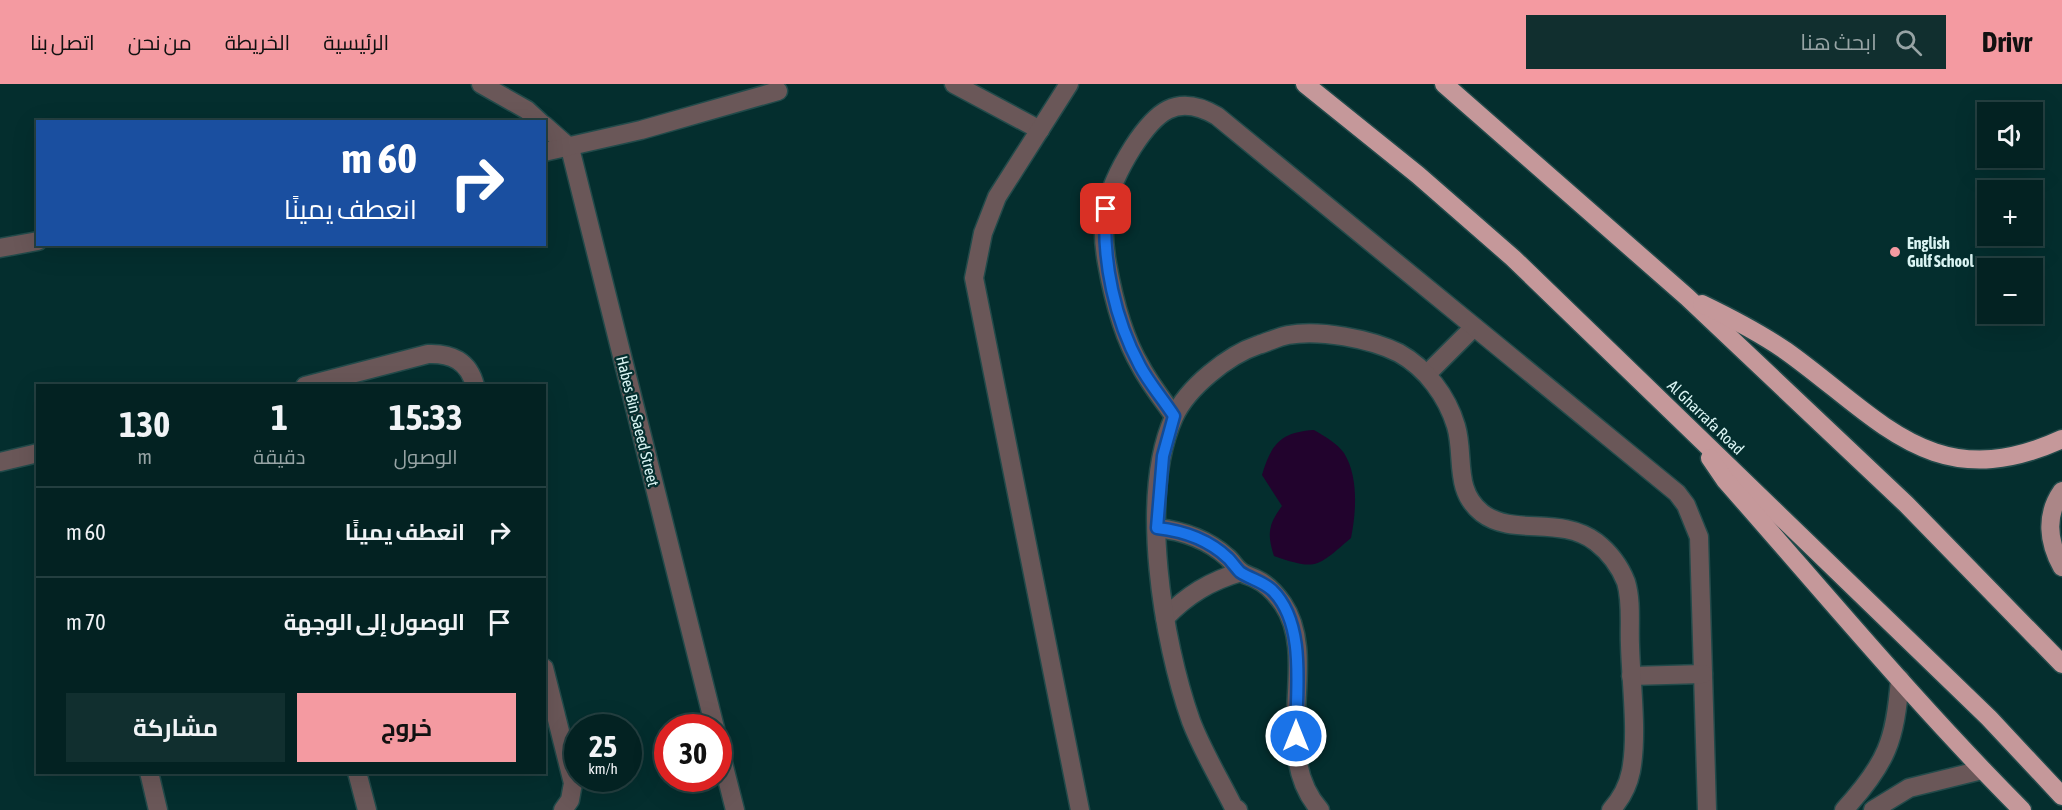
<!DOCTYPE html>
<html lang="ar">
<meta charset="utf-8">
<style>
:root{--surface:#032222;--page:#112f2f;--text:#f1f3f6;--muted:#97a4a5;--line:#243f40;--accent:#f49aa1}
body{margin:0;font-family:"Asap Condensed",Cairo,sans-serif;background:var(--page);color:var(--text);direction:rtl;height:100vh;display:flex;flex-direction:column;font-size:22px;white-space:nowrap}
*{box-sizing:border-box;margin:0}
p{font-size:20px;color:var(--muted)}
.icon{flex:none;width:33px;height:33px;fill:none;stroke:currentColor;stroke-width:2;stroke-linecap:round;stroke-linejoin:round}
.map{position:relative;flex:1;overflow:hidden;direction:ltr}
.details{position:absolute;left:36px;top:300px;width:510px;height:390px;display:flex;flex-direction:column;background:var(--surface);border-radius:0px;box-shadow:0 6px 24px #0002,0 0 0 2px var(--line);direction:rtl}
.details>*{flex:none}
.guide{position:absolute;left:36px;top:36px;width:510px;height:126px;border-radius:0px;box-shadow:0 6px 24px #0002,0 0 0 2px var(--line);direction:rtl;background:#1a4fa0;color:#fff;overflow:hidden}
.buttons{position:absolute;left:1977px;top:18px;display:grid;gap:12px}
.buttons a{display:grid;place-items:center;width:66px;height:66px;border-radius:0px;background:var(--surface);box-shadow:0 6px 24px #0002,0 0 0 2px var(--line);font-size:30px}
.speed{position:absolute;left:564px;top:630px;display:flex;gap:12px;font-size:30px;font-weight:700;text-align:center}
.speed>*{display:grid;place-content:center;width:78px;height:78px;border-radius:50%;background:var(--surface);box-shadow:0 6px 24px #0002,0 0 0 2px var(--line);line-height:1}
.speed small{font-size:15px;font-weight:400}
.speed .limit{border:9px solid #d22;background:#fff;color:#111}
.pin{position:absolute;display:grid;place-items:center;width:51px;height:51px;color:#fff;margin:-26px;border-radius:12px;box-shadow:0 3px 9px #0006}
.me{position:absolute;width:66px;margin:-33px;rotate:0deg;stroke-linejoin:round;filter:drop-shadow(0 0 4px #0008)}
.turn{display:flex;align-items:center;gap:21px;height:126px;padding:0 30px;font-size:27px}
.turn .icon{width:78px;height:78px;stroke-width:2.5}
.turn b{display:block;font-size:42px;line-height:51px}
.eta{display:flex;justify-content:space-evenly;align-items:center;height:102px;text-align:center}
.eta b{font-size:36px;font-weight:700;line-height:42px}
.action{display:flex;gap:12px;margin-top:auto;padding:12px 30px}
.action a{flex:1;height:69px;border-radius:0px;background:var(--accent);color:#111;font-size:24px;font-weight:700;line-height:69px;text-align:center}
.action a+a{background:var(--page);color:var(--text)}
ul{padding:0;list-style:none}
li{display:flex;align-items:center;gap:18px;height:90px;padding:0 30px;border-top:2px solid var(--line)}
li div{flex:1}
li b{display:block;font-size:22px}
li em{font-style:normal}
header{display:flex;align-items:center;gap:36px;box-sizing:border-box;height:84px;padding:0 30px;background:var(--accent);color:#111}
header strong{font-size:28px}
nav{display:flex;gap:33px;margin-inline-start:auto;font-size:21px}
.search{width:420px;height:54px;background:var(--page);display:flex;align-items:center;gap:15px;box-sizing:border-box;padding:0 21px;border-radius:0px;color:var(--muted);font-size:22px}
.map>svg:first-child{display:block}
.water{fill:#22032d}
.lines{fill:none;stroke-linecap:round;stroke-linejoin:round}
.minor-casing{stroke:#224a4a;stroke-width:21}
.major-casing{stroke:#224a4a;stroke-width:21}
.highway-casing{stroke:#224a4a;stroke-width:21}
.minor{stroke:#6a5758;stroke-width:18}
.major{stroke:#ab8687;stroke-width:18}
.highway{stroke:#c5989a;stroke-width:18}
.route-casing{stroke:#114b97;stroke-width:15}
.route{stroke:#1a73e8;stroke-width:10}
.poi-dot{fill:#f49aa1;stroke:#042e2e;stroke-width:2}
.labels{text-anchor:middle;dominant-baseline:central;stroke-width:4.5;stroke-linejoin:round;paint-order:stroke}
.poi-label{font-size:16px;font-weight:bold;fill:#daf4f3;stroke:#042e2e;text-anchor:start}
.street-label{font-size:16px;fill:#daf4f3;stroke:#042e2e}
</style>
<header>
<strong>Drivr</strong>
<div class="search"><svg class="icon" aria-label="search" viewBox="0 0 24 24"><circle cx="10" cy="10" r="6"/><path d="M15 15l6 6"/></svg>ابحث هنا</div>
<nav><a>الرئيسية</a><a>الخريطة</a><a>من نحن</a><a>اتصل بنا</a></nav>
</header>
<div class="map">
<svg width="2062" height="726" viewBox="0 0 2062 726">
<rect width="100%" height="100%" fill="#042e2e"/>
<!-- water -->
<path class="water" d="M1314,346C1324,352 1337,359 1344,369C1359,393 1356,429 1351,454C1317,483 1317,487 1274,472C1267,450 1268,441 1282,422L1262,391C1271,360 1281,348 1314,346Z"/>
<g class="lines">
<defs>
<g id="minor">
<polyline points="481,0 527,26 540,38"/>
<polyline points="954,0 1040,46"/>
<polyline points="1069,0 997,113 983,149 974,194 1080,726"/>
<polyline points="544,41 570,64 715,644"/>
<polyline points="544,68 641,46 778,7"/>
<polyline points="0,164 38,157"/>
<polyline points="1427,290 1474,243"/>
<path d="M305,302L428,270C451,269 469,277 475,302"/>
<path d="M1174,332C1163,316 1150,300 1141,283C1123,253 1113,213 1107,179C1104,162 1102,143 1106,125C1110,102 1121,82 1133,63C1155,29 1176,8 1217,32L1677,409L1686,421L1699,453L1707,726"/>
<polyline points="0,378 38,369"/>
<path d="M1157,444C1184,447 1207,455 1227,473C1232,477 1235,483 1240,487C1244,491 1251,492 1256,495C1267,500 1276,510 1283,520C1321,576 1268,668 1320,726"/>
<path d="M1165,534C1187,511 1210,497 1241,488"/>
<polyline points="544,584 573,699 570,716 563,726"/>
<polyline points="1631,592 1703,590"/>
<polyline points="718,659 735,726"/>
<polyline points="149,688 158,726"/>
<polyline points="357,688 367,726"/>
<path d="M1238,726L1233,722C1219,694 1202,666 1191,637C1163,558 1138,412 1174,333C1187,304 1228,271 1258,261C1268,258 1278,253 1288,251C1319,245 1371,255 1399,269C1426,284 1447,312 1456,342C1465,372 1453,406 1482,429C1513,453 1560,431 1596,458C1609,468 1620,483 1626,498C1632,518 1629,541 1630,561C1631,600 1638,650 1631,687C1628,702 1621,715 1611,726"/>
<path d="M1844,726C1887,679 1895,657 1900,595"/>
<polyline points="1873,726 1909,704 1982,686"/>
</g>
<path id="major" d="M2062,407C2045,431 2048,458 2062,483"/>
<g id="highway">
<polyline points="1305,0 1418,91 1513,174 1989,634 2062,712"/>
<polyline points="1444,0 1687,213 1906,420 2062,580"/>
<path d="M1702,220C1731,234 1760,249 1786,267C1880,334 1934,414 2062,355"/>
<path d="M1710,374L1725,396C1823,507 1918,622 2022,726"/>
</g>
</defs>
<!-- minor casing -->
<use href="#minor" class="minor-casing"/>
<!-- major casing -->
<use href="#major" class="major-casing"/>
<!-- highway casing -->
<use href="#highway" class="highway-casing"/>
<!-- minor -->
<use href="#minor" class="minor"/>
<!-- major -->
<use href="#major" class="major"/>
<!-- highway -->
<use href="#highway" class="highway"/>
</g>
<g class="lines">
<defs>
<path id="route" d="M1106,125C1102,177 1115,236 1140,282C1149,299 1163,315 1174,332L1163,372L1157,444C1184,447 1208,455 1228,474C1232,478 1236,484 1240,488C1250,495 1262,497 1272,506C1307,540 1296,608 1296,652"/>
</defs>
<!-- route casing -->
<use href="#route" class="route-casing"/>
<!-- route -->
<use href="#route" class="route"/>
</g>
<!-- markers -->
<circle class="poi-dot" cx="1895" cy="168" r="6"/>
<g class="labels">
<!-- poi labels -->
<g class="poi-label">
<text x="1907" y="159">English<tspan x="1907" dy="18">Gulf School</tspan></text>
</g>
<!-- street labels -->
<g class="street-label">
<text transform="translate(1706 333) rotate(44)">Al Gharrafa Road</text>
<text transform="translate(638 337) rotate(76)">Habes Bin Saeed Street</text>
</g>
</g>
</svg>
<div class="buttons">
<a><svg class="icon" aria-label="sound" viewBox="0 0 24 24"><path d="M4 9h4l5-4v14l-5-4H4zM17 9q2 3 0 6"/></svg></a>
<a>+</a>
<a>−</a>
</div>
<div class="speed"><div>25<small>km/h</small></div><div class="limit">30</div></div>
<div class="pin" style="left:1106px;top:125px;background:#d93025"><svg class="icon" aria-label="arrive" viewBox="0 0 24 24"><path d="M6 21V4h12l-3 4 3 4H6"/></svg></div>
<svg class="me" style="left:1296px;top:652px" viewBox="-20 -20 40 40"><circle r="17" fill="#1a73e8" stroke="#fff" stroke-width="3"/><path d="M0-11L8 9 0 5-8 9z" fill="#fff"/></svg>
<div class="guide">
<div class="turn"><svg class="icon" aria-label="right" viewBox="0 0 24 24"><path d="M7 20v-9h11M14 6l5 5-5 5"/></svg><div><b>60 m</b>انعطف يمينًا</div></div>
</div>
<section class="details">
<div class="eta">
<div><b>15:33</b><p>الوصول</p></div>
<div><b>1</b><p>دقيقة</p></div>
<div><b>130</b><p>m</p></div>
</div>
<ul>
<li><svg class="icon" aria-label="right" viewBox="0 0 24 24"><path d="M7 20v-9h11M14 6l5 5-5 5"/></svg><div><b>انعطف يمينًا</b></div><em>60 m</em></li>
<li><svg class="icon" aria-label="arrive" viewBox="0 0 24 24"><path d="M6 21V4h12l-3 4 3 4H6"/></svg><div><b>الوصول إلى الوجهة</b></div><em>70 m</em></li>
</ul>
<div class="action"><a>خروج</a><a>مشاركة</a></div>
</section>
</div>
